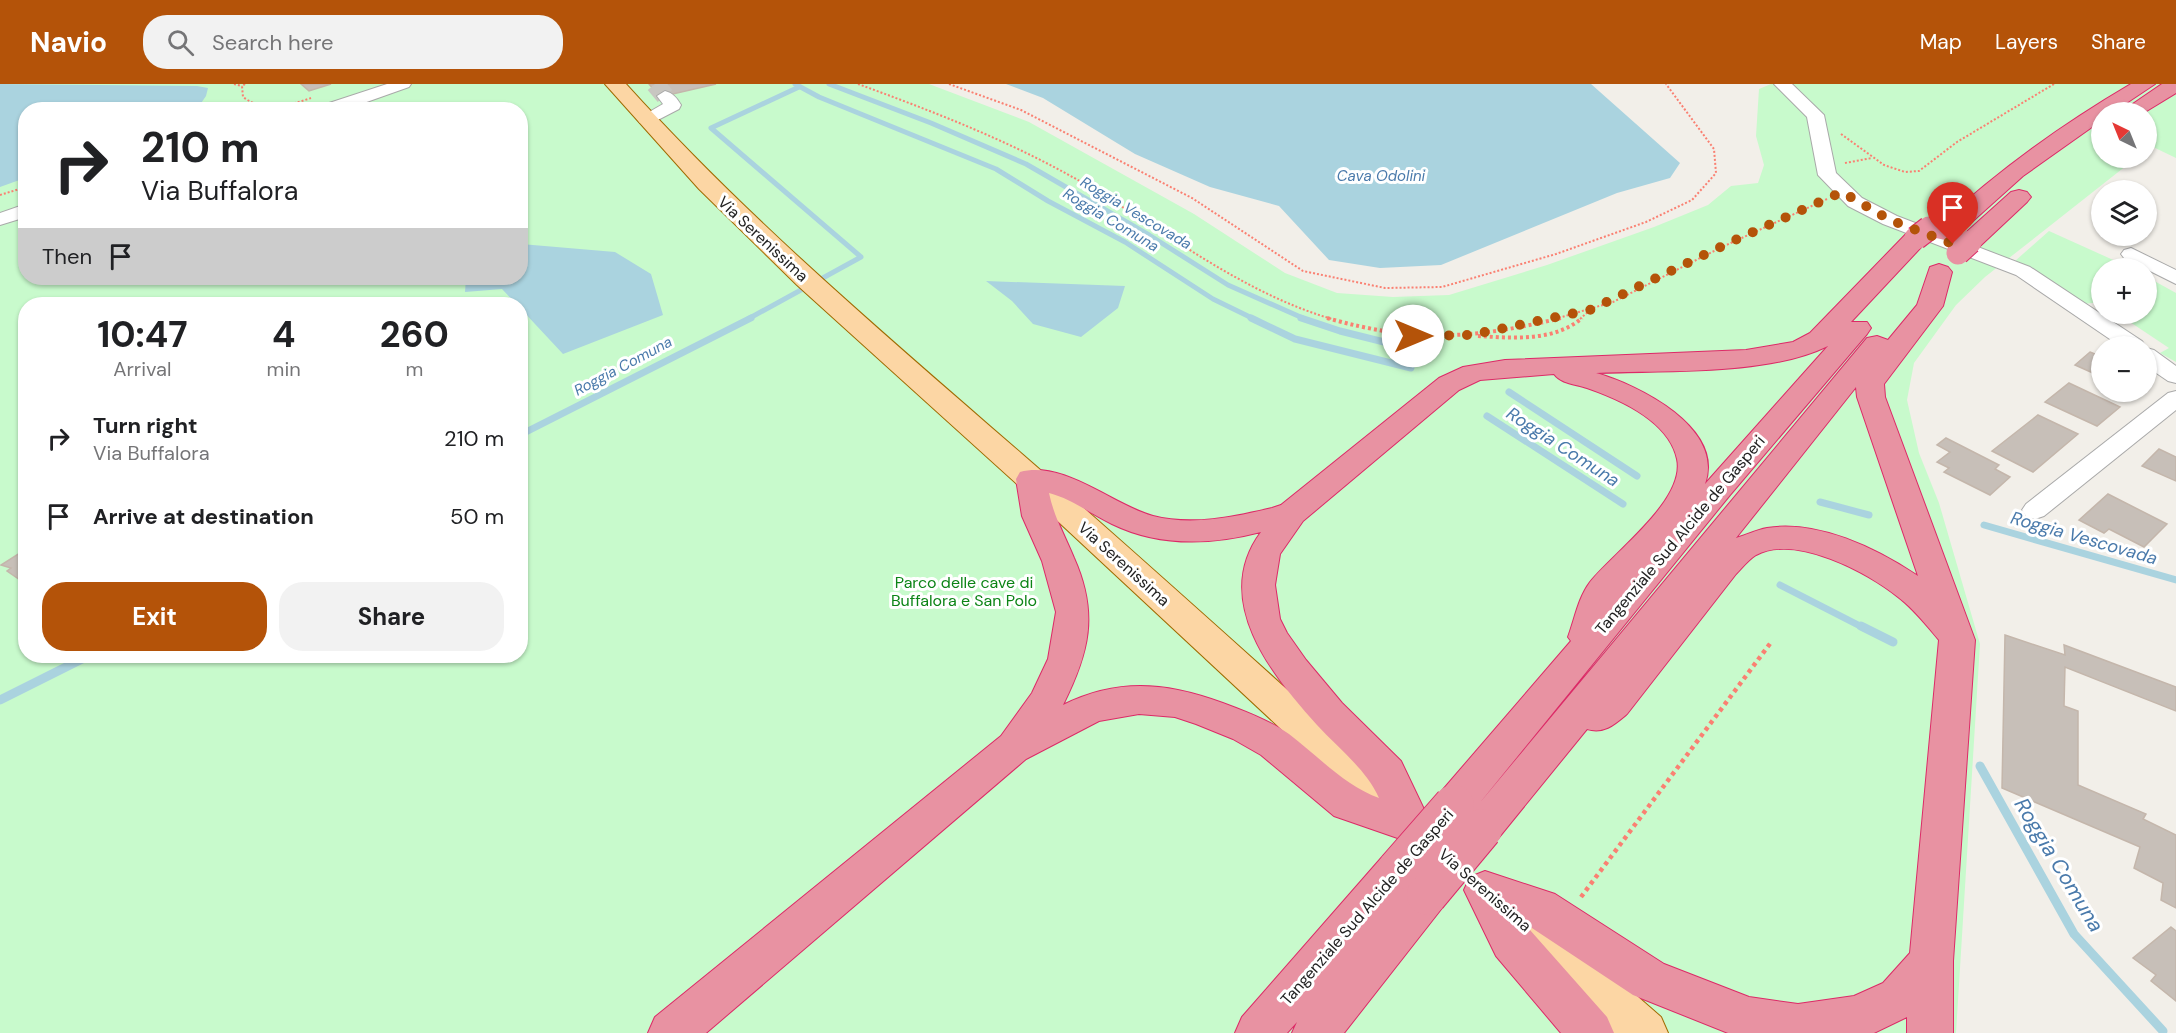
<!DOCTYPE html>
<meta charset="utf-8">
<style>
:root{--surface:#fff;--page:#f2f2f2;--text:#202124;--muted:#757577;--accent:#b45309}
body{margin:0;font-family:"DM Sans",sans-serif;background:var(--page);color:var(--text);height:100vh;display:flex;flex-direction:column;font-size:22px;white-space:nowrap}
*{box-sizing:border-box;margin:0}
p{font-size:20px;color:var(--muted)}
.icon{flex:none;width:33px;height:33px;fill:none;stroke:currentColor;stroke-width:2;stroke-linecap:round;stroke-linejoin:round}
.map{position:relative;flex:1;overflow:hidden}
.drawer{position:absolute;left:18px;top:213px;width:510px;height:366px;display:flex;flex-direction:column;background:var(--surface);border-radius:24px;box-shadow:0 2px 4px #0004}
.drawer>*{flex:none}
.banner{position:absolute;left:18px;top:18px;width:510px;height:183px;border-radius:24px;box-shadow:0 2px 4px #0004;background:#fff;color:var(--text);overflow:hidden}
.needle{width:39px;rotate:317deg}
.tools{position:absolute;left:2091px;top:18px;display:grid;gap:12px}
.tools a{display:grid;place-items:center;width:66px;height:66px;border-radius:50%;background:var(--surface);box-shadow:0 2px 4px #0004;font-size:30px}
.pin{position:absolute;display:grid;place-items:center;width:51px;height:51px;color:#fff;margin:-62px -26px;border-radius:50% 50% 50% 0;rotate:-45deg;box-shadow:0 0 6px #0007}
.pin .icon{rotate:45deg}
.me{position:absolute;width:66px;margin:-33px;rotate:90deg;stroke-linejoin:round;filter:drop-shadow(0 0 4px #0008)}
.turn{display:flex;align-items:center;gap:21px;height:126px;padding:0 24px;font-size:27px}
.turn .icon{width:78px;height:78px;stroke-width:2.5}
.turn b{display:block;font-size:42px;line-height:51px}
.then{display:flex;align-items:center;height:57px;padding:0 24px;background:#0003;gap:12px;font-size:22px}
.eta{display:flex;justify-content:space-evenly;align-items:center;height:102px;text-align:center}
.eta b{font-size:36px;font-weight:700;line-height:42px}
.button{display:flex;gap:12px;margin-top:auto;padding:12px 24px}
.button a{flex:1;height:69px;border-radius:24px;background:var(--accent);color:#fff;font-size:24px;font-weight:700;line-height:69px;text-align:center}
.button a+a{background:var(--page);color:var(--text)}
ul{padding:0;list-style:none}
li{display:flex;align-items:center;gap:18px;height:78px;padding:0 24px}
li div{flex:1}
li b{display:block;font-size:22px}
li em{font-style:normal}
header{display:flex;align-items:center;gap:36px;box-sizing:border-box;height:84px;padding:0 30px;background:var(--accent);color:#fff}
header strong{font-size:28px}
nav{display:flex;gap:33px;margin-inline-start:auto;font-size:21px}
.search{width:420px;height:54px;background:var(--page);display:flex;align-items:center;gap:15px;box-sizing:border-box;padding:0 21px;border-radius:24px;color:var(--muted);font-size:22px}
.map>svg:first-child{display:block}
.park{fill:#c8facc;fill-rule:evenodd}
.water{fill:#aad3df}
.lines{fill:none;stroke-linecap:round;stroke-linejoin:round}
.stream-far2{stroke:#aad3df;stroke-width:5}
.stream-far1{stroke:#aad3df;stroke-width:7}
.stream{stroke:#aad3df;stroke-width:9}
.building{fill:#c7bfb8;stroke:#c4b6ab;stroke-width:1.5}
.minor-tunnel{stroke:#c8c6c1;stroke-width:19;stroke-dasharray:19 10;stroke-linecap:butt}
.minor-casing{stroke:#a9a9a9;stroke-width:2}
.major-casing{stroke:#a06b00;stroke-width:2}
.highway-casing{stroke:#dc2a67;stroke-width:2}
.path-far2{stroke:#fa8072;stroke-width:2;stroke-dasharray:2 2;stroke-linecap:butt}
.path-far1{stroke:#fa8072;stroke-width:4;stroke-dasharray:3 3;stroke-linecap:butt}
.path{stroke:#fa8072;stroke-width:4.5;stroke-dasharray:4 4;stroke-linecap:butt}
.minor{fill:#fff;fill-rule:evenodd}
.major{fill:#fcd6a4;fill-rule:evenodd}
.highway{fill:#e892a2;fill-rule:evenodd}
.highway-bridge-far1-casing{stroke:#dc2a67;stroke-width:25;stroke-linecap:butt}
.highway-bridge-casing{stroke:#dc2a67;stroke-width:42;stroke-linecap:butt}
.highway-bridge-far1{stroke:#e892a2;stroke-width:23}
.highway-bridge{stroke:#e892a2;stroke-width:40}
.route{stroke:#b45309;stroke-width:10;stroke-dasharray:0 18}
.labels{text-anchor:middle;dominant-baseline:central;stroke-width:6;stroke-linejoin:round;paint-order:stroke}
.far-water-label{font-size:15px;font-style:italic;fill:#4a7aab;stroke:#fff}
.street-label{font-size:16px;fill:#222;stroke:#fff}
.park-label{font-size:16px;fill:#0c8416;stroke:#fff}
.water-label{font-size:18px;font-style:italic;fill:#4a7aab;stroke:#fff}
.near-water-label{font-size:21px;font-style:italic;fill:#4a7aab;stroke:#fff}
</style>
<header>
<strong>Navio</strong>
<div class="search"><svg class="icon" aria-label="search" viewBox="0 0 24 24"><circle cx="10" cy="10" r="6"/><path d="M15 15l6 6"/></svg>Search here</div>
<nav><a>Map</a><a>Layers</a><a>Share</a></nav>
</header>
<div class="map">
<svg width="2176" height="949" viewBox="0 0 2176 949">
<rect width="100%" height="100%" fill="#f2efe9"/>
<!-- park -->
<g class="park">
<path d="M0,0H929L1029,38L1194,130L1285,189L1337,209L1393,213L1449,211L1547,181L1654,143L1708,121L1731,102L1758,99L1764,81L1756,52L1759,5L1771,0H2176V74L2151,62L2147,65L2146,28H2102V74H2136L1985,193L1956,221L1914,279L1907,316L1919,369L1939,419L1980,560L1956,949H0ZM26,26H520V194H26ZM26,220H520V572H26Z"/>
<polygon points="2049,147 2131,184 2102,184 2101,218 2084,220 2015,177"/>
<polygon points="2147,193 2176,209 2176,278 2160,269 2169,264 2118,230 2146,230"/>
</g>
<!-- water -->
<g class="water">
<polygon points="0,0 197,2 208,4 206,12 197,25 26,26 25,94 0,103"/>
<polygon points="1006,0 1591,0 1680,79 1670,94 1617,109 1441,181 1380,184 1329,176 1279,122 1210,103 1135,70 1043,14"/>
<polygon points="521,160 615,168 651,190 663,231 563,270 521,225 520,220 516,220 502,205 465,208 466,194 520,194"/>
<polygon points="986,197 1125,202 1118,224 1081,253 1033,240 1012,217"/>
</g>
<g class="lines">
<!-- stream-far2 -->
<g class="stream-far2">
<polyline points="795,0 819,13 996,85 1048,117 1125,158 1213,215 1254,235"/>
<polyline points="829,0 931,39 1026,80 1149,151 1228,201 1305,235"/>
<polyline points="748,235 861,173 711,44 799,3"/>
</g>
<!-- stream-far1 -->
<g class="stream-far1">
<polyline points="1251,234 1295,255 1411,284"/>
<polyline points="1301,234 1340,247 1432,270"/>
<polyline points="1509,308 1637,392"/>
<polyline points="1487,332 1623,420"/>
<polyline points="520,351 751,234"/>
<polyline points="1820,418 1869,431"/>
<polyline points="1984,441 2176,496"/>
<polyline points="1780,501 1864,544"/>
</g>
<!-- stream -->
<g class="stream">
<polyline points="1861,542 1893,558"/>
<polyline points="0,616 88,572"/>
<polyline points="1980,682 2074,850 2163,947"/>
</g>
</g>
<!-- building -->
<g class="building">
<polygon points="301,0 331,0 309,7"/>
<polygon points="649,0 716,0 660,13"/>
<polygon points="2090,268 2102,273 2102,293 2075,281"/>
<polygon points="2069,299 2120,323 2097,342 2045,318"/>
<polygon points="2038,331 2078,350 2033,388 1992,367"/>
<polygon points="1946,354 1999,381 1995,385 2010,393 1990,411 1944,388 1949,384 1937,378 1950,368 1937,361"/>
<polygon points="2159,365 2176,373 2176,397 2142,382"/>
<polygon points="2108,410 2167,440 2144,463 2109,445 2104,449 2079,436"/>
<polygon points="26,465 26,500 7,487 11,484 1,481"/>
<polygon points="2005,551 2065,571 2064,561 2176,603 2176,627 2065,583 2064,622 2078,627 2078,701 2146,730 2143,735 2176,751 2176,824 2161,816 2163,799 2134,784 2140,763 2002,704"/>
<polygon points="2171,843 2176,847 2176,917 2151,897 2156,891 2133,874"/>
</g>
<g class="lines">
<!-- minor-tunnel -->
<polyline class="minor-tunnel" points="655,0 665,12"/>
<defs>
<g id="minor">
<polygon points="387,0 411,0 409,3 344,26 318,26 320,22"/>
<polygon points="1774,0 1792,0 1824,31 1836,89 1862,114 1897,132 2030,183 2142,257 2145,262 2120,262 2016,191 1883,140 1848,122 1818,91 1807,33"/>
<path d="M665,7C673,9 677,14 681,21L679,25L652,39H640L637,35L663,20L657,12Z"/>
<polygon points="26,120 26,133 0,141 0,129"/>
<polygon points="2131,164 2176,186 2176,200 2124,174 2121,170 2124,166"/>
<polygon points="2146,264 2154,266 2176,282 2176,299 2168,297 2146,282"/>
<polygon points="2176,307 2176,326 2044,432 2035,435 2026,432 2022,426 2026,420 2168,309"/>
</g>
<g id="major">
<path d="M605,0H626C748,135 885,251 1022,370C1158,488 1290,609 1424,728L1430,740L1424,752L1410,757L1396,752L1049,429L797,201L699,105Z"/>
<polygon points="1496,797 1511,802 1661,933 1668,949 1611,949 1481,830 1475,816 1481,802"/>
</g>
<g id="highway">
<path d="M2131,0H2155L2113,28H2102V36L2023,92L1954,154L1945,156L1936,154L1933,149L1936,144C1996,88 2061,41 2131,0Z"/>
<polygon points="2162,0 2176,0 2176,9 2145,28 2121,28"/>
<polygon points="2019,106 2027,108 2031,113 2027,118 1979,163 1970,165 1961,163 1958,158 1961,153 2011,108"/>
<path d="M1916,147L1925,149L1928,154L1925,159L1851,238H1867L1871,244L1867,250L1730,411L1478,721L1867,254L1877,252L1888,256L1917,221L1930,183L1939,180L1948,183L1952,188L1943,222L1884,300L1885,313L1975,556L1953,877V949H1907V933L1874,949H1728L1633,911L1523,838L1607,933L1614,949H1561L1496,872L1464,806L1470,793L1485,787L1555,810L1664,880L1749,913L1798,920L1854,912L1883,899L1910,869L1939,556C1927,542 1914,525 1898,513C1867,488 1796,450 1756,471C1748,476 1742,484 1736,490L1627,630C1614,641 1604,650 1587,645L1496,757L1482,762L1468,757L1462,745L1468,733L1454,738L1440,733L1434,721L1440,709L1571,557L1568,553C1575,534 1578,514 1590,498C1614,468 1686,416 1677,375C1669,337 1619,315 1587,304C1576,300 1561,300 1554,290L1480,296L1459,306L1303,437L1280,470L1275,501L1280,535L1287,549L1306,576L1342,619L1401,677L1432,742L1426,754L1412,759L1334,732L1261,671L1233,655L1196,640L1175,633L1139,630L1099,637L1026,675L706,949H648L655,933L1001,652L1032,609L1048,575L1056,528L1042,477L1022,432L1016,395L1020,388C1064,376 1113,421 1153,432C1192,442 1234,433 1272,424L1281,421L1439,294L1463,283L1505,276L1746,266L1793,258L1810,249L1907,149ZM1828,262L1705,400C1725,344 1639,301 1596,289C1665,286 1767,292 1828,262ZM1856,303L1857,313L1918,492C1876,464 1818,436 1767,444C1756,446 1746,451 1736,454ZM1049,409C1072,415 1091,430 1112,440C1159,463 1211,461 1261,448C1211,515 1271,590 1317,641C1338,664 1366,685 1379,714C1345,702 1318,672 1289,650C1273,639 1254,631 1236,624C1176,600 1123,591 1063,621C1089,569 1099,530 1074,474C1065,452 1054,433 1049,409Z"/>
<polygon points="1398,767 1413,772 1419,785 1413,797 1427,792 1442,798 1448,811 1442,824 1344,949 1292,949 1297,938 1287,949 1235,949 1242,933 1383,772"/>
</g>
</defs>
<!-- minor casing -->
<use href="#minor" class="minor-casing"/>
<!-- major casing -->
<use href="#major" class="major-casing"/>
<!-- highway casing -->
<use href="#highway" class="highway-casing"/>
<!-- path-far2 -->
<g class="path-far2">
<polyline points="234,0 242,2"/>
<path d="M245,0L242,2L243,13C265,29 287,22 311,14"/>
<path d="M858,0C932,27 1007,56 1076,95C1159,142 1239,208 1332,235"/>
<polyline points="949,0 1021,26 1192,114 1303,187 1385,204 1442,203 1556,170 1646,138 1692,116 1716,89 1714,65 1666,0"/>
<polyline points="243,26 251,20"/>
<polyline points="1841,50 1884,81 1905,88 1919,87 1957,58 2054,0"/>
<polyline points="1845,79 1872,74"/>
<polyline points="0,111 26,103"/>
<polyline points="1555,235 1613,218 1722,163 1827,115"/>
<polyline points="1580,235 1589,227"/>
</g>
<!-- path-far1 -->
<g class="path-far1">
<path d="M1327,234C1414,259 1474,255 1561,234"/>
<path d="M1478,252C1512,254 1554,258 1582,234"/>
</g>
<!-- path -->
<polyline class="path" points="1581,813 1772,557"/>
<!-- minor -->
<use href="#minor" class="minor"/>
<!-- major -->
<use href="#major" class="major"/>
<!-- highway -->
<use href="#highway" class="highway"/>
<defs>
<g id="highway-bridge-far1">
<polyline points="1916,154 1929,144"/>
<polyline points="1958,169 1970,158"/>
</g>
<g id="highway-bridge">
<polyline points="1398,785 1454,721"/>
<polyline points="1427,811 1482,745"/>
</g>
</defs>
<!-- highway-bridge-far1 casing -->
<use href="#highway-bridge-far1" class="highway-bridge-far1-casing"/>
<!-- highway-bridge casing -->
<use href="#highway-bridge" class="highway-bridge-casing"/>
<!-- highway-bridge-far1 -->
<use href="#highway-bridge-far1" class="highway-bridge-far1"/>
<!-- highway-bridge -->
<use href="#highway-bridge" class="highway-bridge"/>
</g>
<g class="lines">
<!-- route -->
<polyline class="route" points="1413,252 1471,251 1590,226 1733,157 1842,108 1890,136 1953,160"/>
</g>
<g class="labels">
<!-- far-water labels -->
<g class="far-water-label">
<text x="1381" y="92">Cava Odolini</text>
<text transform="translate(1136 129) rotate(31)">Roggia Vescovada</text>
<text transform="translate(1111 136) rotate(31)">Roggia Comuna</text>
<text transform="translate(623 282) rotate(-28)">Roggia Comuna</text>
</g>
<!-- street labels -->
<g class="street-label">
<text transform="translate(763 155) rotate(43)">Via Serenissima</text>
<text transform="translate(1680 451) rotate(-50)">Tangenziale Sud Alcide de Gasperi</text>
<text transform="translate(1124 480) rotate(42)">Via Serenissima</text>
<text transform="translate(1485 806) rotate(41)">Via Serenissima</text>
<text transform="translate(1367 823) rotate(-49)">Tangenziale Sud Alcide de Gasperi</text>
</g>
<!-- park labels -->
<g class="park-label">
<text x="964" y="498">Parco delle cave di<tspan x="964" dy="18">Buffalora e San Polo</tspan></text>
</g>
<!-- water labels -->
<g class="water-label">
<text transform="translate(1563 363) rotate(33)">Roggia Comuna</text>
<text transform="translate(2084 454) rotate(16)">Roggia Vescovada</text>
</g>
<!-- near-water labels -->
<g class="near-water-label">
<text transform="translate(2059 781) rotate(59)">Roggia Comuna</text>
</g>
</g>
</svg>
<div class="tools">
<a><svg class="needle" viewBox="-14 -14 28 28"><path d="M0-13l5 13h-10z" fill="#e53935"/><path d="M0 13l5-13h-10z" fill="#757577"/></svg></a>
<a><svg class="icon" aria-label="layers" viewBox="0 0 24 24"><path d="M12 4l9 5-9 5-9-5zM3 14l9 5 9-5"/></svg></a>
<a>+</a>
<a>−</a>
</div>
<div class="pin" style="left:1953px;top:160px;background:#d93025"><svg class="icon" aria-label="arrive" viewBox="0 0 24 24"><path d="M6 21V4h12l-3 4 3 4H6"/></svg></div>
<svg class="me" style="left:1413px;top:252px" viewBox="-20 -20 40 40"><circle r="19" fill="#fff"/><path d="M0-13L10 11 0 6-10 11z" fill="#b45309"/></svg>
<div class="banner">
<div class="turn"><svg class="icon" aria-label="right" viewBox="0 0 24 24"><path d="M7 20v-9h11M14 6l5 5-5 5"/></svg><div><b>210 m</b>Via Buffalora</div></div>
<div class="then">Then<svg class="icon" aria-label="arrive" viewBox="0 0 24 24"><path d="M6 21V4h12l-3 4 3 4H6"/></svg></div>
</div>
<section class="drawer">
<div class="eta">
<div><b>10:47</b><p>Arrival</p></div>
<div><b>4</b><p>min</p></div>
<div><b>260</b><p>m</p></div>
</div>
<ul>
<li><svg class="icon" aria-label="right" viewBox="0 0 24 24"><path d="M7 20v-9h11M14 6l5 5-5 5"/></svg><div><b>Turn right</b><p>Via Buffalora</p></div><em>210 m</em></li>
<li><svg class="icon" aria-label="arrive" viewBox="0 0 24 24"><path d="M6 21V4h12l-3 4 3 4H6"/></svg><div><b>Arrive at destination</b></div><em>50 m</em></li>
</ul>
<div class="button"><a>Exit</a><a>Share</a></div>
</section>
</div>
